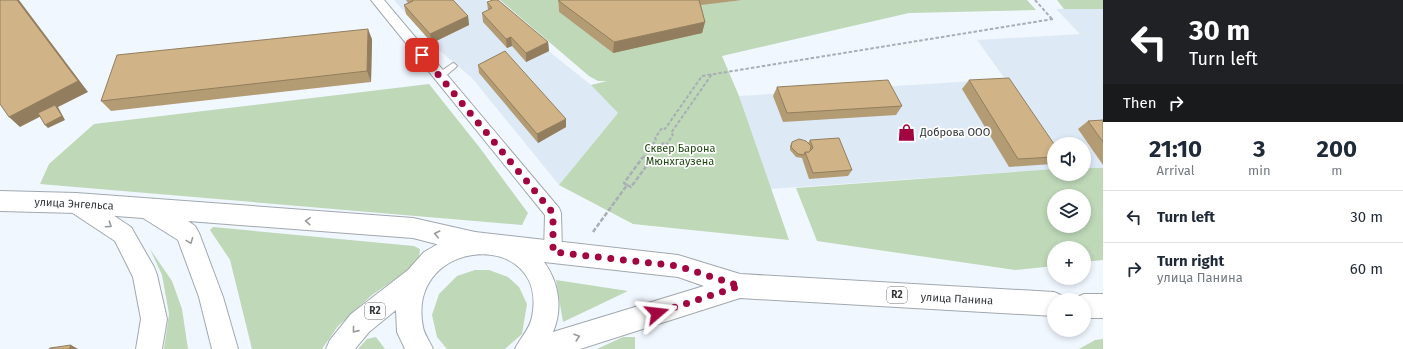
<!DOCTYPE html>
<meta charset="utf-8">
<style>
:root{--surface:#fff;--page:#f2f2f3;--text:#1f2937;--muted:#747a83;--line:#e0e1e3}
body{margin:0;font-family:"Fira Sans",sans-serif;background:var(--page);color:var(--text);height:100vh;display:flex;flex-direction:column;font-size:15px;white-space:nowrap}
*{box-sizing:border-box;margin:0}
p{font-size:13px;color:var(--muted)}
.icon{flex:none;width:22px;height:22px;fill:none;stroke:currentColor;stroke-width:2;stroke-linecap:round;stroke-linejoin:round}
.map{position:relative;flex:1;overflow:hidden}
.details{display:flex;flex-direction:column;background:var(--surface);width:300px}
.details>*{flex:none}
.banner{background:#202124;color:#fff;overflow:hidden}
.buttons{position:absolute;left:1047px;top:137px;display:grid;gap:8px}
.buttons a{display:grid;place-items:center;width:44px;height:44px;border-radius:50%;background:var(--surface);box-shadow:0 2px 6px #0003;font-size:20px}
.pin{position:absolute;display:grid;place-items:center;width:34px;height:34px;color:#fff;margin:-17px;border-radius:8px;box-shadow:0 2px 6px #0006}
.me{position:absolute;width:44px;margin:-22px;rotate:73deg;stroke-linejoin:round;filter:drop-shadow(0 0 3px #0008)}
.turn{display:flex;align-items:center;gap:14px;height:84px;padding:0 20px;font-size:18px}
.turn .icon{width:52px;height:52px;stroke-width:2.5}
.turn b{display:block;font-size:28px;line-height:34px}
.then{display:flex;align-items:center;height:38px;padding:0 20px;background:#0003;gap:8px;font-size:15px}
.eta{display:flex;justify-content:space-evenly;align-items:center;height:68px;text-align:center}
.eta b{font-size:24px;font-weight:700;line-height:28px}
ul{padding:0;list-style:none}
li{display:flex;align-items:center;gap:12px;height:52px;padding:0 20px;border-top:1px solid var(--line)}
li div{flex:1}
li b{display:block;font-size:15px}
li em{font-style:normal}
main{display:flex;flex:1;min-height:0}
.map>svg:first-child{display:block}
.built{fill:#dee9f6}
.green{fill:#bed8b8;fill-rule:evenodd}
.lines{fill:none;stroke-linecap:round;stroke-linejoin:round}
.lane-casing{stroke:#a1a8af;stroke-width:2}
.street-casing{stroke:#a1a8af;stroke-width:2}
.secondary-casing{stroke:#a1a8af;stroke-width:2}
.primary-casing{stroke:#a1a8af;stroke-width:2}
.path-far1{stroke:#a9aeb4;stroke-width:2;stroke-dasharray:3.5 2;stroke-linecap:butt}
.path{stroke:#a9aeb4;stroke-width:2.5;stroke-dasharray:4.5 2;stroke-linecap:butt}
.lane{fill:#fff;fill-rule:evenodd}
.street{fill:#fff;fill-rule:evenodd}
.secondary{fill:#fff;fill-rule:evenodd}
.primary{fill:#fff;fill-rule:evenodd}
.wall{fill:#b39b74}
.shaded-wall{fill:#927e5e}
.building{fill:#d0b487;stroke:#927e5e}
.oneway{stroke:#989a9c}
.route{stroke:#a20641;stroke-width:7;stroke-dasharray:0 12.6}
.labels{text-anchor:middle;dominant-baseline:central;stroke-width:3.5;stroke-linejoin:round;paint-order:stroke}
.shield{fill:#fff;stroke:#707274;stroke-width:1}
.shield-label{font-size:10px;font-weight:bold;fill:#323538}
.poi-label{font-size:11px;fill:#323538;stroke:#fff;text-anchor:start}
.park-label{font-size:11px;fill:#1f4a10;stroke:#fff}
.street-label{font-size:11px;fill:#323538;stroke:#fff}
</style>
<main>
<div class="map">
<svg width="1103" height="349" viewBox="0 0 1103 349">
<rect width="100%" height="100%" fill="#f1f7ff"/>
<!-- built -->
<g class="built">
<polygon points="394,0 485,0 591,85 618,113 559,185 472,78 439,50"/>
<polygon points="1103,8 1103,168 1084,168 1084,144 1054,144 1054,169 771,189 739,96 1005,79 977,40 1080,34 1056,9"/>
</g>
<!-- green -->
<g class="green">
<polygon points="500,0 558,0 559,12 613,53 695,5 743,0 1027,0 1036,10 909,13 722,56 739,96 789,240 633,224 559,185 618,113 591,85 607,81 598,81 589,76"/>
<polygon points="1057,0 1103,0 1103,9 1064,9"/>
<polygon points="429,84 480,148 528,213 522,225 40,184 49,164 94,124"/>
<path d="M1084,168H1103V260L1084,262V248H1054V266L1015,270L817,241L796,188L1054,169V174H1084ZM1054,196H1084V226H1054Z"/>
<polygon points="213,227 414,246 420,249 419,259 413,267 372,295 338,326 322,349 252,349 230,260 210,230"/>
<polygon points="150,249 172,281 182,309 188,349 164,349 169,314 162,275"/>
<polygon points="475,270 489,270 508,277 519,287 527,304 522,334 505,349 447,349 437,337 432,315 439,294 457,276"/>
<polygon points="556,280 628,291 563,322"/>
<polygon points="376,337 385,349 358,349 367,339"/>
<polygon points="623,337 635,337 635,349 597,349"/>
<polygon points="1103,339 1103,349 1079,349 1095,340"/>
</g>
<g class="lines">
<defs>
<polygon id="lane" points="453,63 455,64 457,66 455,68 443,78 437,78 436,76 437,74"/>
<polygon id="street" points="371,0 384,0 559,208 561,213 562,252 559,258 553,260 547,258 544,252 545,215"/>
<polygon id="secondary" points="0,191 76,193 413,218 475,232 483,236 487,243 483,250 475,254 413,238 188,221 195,226 199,233 223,297 238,349 212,349 199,297 178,240 143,218 76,213 0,211"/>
<g id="primary">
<polygon points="76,193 84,196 131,227 154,267 157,275 167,319 162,349 136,349 141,319 133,277 115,241 68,210 65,203 68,196"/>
<path d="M475,232L678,255L740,274L1054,292L1063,296L1065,300H1054V316L740,298L580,349H515C520,338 530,329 532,317C550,228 405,236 423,327C424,334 430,342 433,349H405L397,332L396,310L369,332L355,349H326L330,340L351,314L408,270L424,252L445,240ZM544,262L678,277L704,286L553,332C563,309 559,282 544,262Z"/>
<polygon points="1084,294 1103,294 1103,318 1084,318 1084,300 1074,300 1075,298"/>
</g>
</defs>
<!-- lane casing -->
<use href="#lane" class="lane-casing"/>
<!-- street casing -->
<use href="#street" class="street-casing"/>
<!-- secondary casing -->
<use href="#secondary" class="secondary-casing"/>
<!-- primary casing -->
<use href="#primary" class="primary-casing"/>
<!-- path-far1 -->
<g class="path-far1">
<polyline points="1035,0 1052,19"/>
<polyline points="643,158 656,140 655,138 662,128 665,129 702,76 1053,19"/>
<polyline points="652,158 663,143 666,145 673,135 671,133 712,74"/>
</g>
<!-- path -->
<g class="path">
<polyline points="627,185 631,187 653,157"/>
<polyline points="593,232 627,185 624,183 643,157"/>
</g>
<!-- lane -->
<use href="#lane" class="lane"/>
<!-- street -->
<use href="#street" class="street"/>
<!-- secondary -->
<use href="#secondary" class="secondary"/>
<!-- primary -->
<use href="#primary" class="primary"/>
</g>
<!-- wall -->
<g class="wall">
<polygon points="406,0 453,0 468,16 469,25 432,43 406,14 404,5 408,3"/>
<polygon points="558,0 743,0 701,5 705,22 702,33 613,53 559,12"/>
<polygon points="487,2 548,42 549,51 526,62 512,46 507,48 483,22 482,13 488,10"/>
<polygon points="372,39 371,82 111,111 101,101"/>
<polygon points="478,65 566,119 566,127 538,143 479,73"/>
<polygon points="969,80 1054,144 1054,163 1052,164 1009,167 962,89"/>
<polygon points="777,87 902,106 896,115 783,122 773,96"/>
<polygon points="1103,120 1103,165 1078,129 1088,121"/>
<polygon points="810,140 852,170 848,176 809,179 802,158 796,157 790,150 790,146 792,142 808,143"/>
</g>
<!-- shaded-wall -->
<g class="shaded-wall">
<polygon points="17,0 19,0 88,92 58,107 65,120 48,128 45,125 57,108 20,127 9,117"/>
<polygon points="468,16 469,25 432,43 430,34"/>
<polygon points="705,22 702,33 613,53 614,42"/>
<polygon points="368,29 372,39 371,82 367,71"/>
<polygon points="511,37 512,46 507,48 506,39"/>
<polygon points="548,42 549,51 526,62 526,53"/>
<polygon points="566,119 566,127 538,143 537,134"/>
<polygon points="71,345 78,349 69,349"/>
</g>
<!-- building -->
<g class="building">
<polygon points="0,0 17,0 78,81 9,117 0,104"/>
<polygon points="412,0 453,0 468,16 430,34 404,5 413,1"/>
<polygon points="493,0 498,0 548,42 526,53 511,37 506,39 482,13 492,8 487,2"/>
<polygon points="559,0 699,0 705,22 614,42 559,1"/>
<polygon points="368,29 367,71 101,101 117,55"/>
<polygon points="505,51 566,119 537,134 478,65"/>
<polygon points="1009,78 1054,144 1054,157 1018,159 969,80"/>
<polygon points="888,80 902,106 787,113 777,87"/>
<polygon points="55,105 62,116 45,125 38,113"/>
<polygon points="1103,120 1103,142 1088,121"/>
<polygon points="839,138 852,170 813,173 805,152 809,152 813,148 810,140"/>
<polygon points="799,139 806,141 811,146 810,151 809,152 805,152 804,155 798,154 791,147 792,142"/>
<polygon points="71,345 69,349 49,349 50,348"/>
</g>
<!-- one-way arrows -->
<defs><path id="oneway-chevron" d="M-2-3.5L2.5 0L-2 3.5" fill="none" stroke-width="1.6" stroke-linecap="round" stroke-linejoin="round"/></defs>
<g class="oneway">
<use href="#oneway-chevron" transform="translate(308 221) rotate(-176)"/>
<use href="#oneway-chevron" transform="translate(109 225) rotate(34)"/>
<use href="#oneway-chevron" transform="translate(437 234) rotate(-167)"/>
<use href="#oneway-chevron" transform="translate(190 241) rotate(69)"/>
<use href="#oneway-chevron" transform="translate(355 330) rotate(129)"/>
<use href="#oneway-chevron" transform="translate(577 337) rotate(-17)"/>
</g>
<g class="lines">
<!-- route -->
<polyline class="route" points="422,55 553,213 553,252 678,266 740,286 657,313"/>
</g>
<!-- icons -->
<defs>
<symbol id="shop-bare" viewBox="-9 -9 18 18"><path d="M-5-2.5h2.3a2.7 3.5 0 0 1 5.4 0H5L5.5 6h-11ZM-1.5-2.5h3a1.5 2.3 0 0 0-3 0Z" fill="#a20641" stroke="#fff" stroke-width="2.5" paint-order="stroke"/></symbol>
</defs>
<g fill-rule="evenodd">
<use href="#shop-bare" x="894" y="120" width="25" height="25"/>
</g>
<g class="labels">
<!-- shield labels -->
<g class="shield">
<rect x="887" y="287" width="20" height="16" rx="3"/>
<rect x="365" y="303" width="20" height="16" rx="3"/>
</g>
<g class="shield-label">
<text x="897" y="295">R2</text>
<text x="375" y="311">R2</text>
</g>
<!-- poi labels -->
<g class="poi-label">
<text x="920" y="132">Доброва ООО</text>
</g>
<!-- park labels -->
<g class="park-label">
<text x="680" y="148">Сквер Барона<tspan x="680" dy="13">Мюнхгаузена</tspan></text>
</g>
<!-- street labels -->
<g class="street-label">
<text transform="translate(74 204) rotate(3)">улица Энгельса</text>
<text transform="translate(957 299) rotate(3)">улица Панина</text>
</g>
</g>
</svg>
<div class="buttons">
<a><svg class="icon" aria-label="sound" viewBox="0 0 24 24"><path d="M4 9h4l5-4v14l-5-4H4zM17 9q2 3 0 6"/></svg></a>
<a><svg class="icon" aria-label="layers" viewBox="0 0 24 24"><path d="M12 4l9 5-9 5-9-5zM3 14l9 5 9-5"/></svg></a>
<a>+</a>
<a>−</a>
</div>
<div class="pin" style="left:422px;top:55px;background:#d93025"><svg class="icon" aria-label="arrive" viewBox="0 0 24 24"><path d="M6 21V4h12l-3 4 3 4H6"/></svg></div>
<svg class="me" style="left:657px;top:313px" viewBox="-20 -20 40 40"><path d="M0-17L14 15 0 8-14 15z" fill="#a20641" stroke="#fff" stroke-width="4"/></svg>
</div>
<section class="details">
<div class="banner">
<div class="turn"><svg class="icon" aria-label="left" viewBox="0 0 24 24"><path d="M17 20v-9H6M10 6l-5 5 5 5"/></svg><div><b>30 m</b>Turn left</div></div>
<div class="then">Then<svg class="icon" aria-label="right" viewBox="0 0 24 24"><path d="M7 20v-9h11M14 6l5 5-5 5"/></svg></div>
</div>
<div class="eta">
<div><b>21:10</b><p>Arrival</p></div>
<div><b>3</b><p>min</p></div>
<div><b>200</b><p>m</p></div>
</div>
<ul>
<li><svg class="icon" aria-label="left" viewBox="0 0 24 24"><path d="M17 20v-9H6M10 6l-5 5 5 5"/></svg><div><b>Turn left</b></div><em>30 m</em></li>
<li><svg class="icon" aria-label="right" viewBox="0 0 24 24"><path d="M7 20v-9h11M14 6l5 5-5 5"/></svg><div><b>Turn right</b><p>улица Панина</p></div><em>60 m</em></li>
</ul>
</section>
</main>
